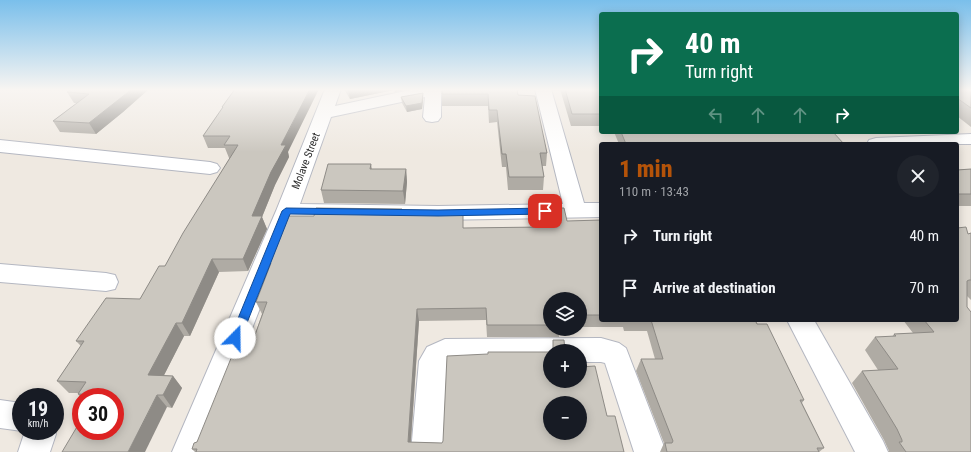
<!DOCTYPE html>
<meta charset="utf-8">
<style>
:root{--surface:#171b24;--page:#20242c;--text:#f1f3f6;--muted:#9ea1a6;--accent:#b45309}
body{margin:0;font-family:"Roboto Condensed",sans-serif;background:var(--page);color:var(--text);height:100vh;display:flex;flex-direction:column;font-size:15px;white-space:nowrap}
*{box-sizing:border-box;margin:0}
p{font-size:13px;color:var(--muted)}
.icon{flex:none;width:22px;height:22px;fill:none;stroke:currentColor;stroke-width:2;stroke-linecap:round;stroke-linejoin:round}
.map{position:relative;flex:1;overflow:hidden}
.drawer{position:absolute;left:599px;top:142px;width:360px;height:180px;display:flex;flex-direction:column;background:var(--surface);border-radius:4px;box-shadow:0 2px 10px #0003}
.drawer>*{flex:none}
.guide{position:absolute;left:599px;top:12px;width:360px;height:122px;border-radius:4px;box-shadow:0 2px 10px #0003;background:#0b6e4f;color:#fff;overflow:hidden}
.controls{position:absolute;left:543px;top:292px;display:grid;gap:8px}
.controls a{display:grid;place-items:center;width:44px;height:44px;border-radius:50%;background:var(--surface);box-shadow:0 2px 10px #0003;font-size:20px}
.speed{position:absolute;left:12px;top:388px;display:flex;gap:8px;font-size:20px;font-weight:700;text-align:center}
.speed>*{display:grid;place-content:center;width:52px;height:52px;border-radius:50%;background:var(--surface);box-shadow:0 2px 10px #0003;line-height:1}
.speed small{font-size:10px;font-weight:400}
.speed .limit{border:6px solid #d22;background:#fff;color:#111}
.pin{position:absolute;display:grid;place-items:center;width:34px;height:34px;color:#fff;margin:-17px;border-radius:8px;box-shadow:0 2px 6px #0006}
.me{position:absolute;width:44px;margin:-22px;rotate:22deg;stroke-linejoin:round;filter:drop-shadow(0 0 3px #0008)}
.turn{display:flex;align-items:center;gap:14px;height:84px;padding:0 20px;font-size:18px}
.turn .icon{width:52px;height:52px;stroke-width:2.5}
.turn b{display:block;font-size:28px;line-height:34px}
.lanes{display:flex;align-items:center;height:38px;padding:0 20px;background:#0003;justify-content:center;gap:20px;direction:ltr}
.lanes .off{opacity:.35}
.round{display:grid;place-items:center;flex:none;width:42px;height:42px;border-radius:21px;background:var(--page)}
.overview{display:flex;align-items:center;justify-content:space-between;height:68px;padding:0 20px}
h1{font-size:24px;font-weight:800;line-height:30px;color:var(--accent)}
ul{padding:0;list-style:none}
li{display:flex;align-items:center;gap:12px;height:52px;padding:0 20px}
li div{flex:1}
li b{display:block;font-size:15px}
li em{font-style:normal}
.map>svg:first-child{display:block}
.lines{fill:none;stroke-linecap:round;stroke-linejoin:round}
.street-casing{stroke:#b4b7c1;stroke-width:2}
.street{fill:#fff;fill-rule:evenodd}
.wall{fill:#afaba4}
.shaded-wall{fill:#8e8b86}
.building{fill:#cbc7bf;stroke:#8e8b86;fill-rule:evenodd}
.route{fill:#1a73e8;stroke:#114b97}
.labels{text-anchor:middle;dominant-baseline:central;stroke-width:3.5;stroke-linejoin:round;paint-order:stroke}
.street-label{font-size:11px;fill:#2e2e2e;stroke:#fff}
</style>
<div class="map">
<svg width="971" height="452" viewBox="0 0 971 452">
<rect width="100%" height="100%" fill="#efe9e1"/>
<g class="lines">
<defs>
<g id="street">
<polygon points="325,89 341,89 335,106 415,89 447,89 445,92 441,93 441,117 438,121 432,122 426,121 423,117 425,97 331,117 300,204 438,206 563,204 535,89 551,89 584,203 601,203 601,217 438,220 295,218 204,452 172,452 276,211"/>
<polygon points="971,134 971,144 867,144 869,140 876,138"/>
<polygon points="0,140 210,162 217,164 220,168 217,172 210,174 0,152"/>
<polygon points="0,264 106,273 115,275 118,282 115,289 106,291 0,282"/>
<polygon points="787,320 814,320 883,441 888,452 855,452"/>
<polygon points="601,338 619,343 626,348 666,452 634,452 605,363 601,362 580,362 580,351 550,351 550,362 447,363 443,452 411,452 419,361 427,347 445,339"/>
<polygon points="0,400 21,403 22,431 0,428"/>
<polygon points="24,431 54,431 56,434 50,452 18,452 24,434"/>
</g>
</defs>
<!-- street casing -->
<use href="#street" class="street-casing"/>
<!-- street -->
<use href="#street" class="street"/>
</g>
<!-- wall -->
<g class="wall">
<polygon points="149,89 123,112 96,134 60,132 53,121 77,103 74,103 67,92"/>
<polygon points="235,89 288,152 289,157 275,185 262,217 267,229 248,271 219,272 190,336 184,336 164,375 173,376 182,388 172,408 167,407 115,397 81,397 81,398 78,394 79,393 69,393 57,381 81,346 76,341 140,299 165,266 230,158 229,158 225,148 208,148 203,136 223,108 222,107"/>
<polygon points="344,89 408,89 395,92 394,90 350,99"/>
<polygon points="442,89 518,95 547,153 546,166 542,166 544,177 543,190 508,190 506,167 502,167 497,122 489,123 488,106 442,106"/>
<polygon points="560,89 601,89 601,126 571,126"/>
<polygon points="957,89 971,89 971,127 957,116"/>
<polygon points="401,97 423,99 422,109 407,112 402,103"/>
<polygon points="614,132 693,132 694,133 703,133 703,132 833,132 844,144 619,144"/>
<polygon points="371,164 372,169 406,169 407,182 405,204 324,203 321,190"/>
<polygon points="971,169 971,206 957,206 957,170"/>
<polygon points="541,208 567,221 601,220 601,320 755,320 804,400 802,403 824,448 819,452 660,452 664,443 636,371 641,359 655,359 647,331 624,331 623,327 580,327 580,299 550,299 550,329 560,329 559,337 487,337 486,320 419,321 411,442 442,443 607,416 624,452 195,452 192,449 197,442 251,346 262,314 256,302 270,265 270,263 314,216 402,209 403,215 464,228 540,227 540,221"/>
<polygon points="971,233 971,300 967,296 967,307 971,452 888,452 889,451 884,440 852,383 862,371 878,370 865,350 875,337 892,337 894,334 913,333 903,320 957,320 968,234"/>
</g>
<!-- shaded-wall -->
<g class="shaded-wall">
<polygon points="132,89 149,89 123,112 96,134 89,123"/>
<polygon points="310,89 319,89 288,152 289,157 275,185 262,217 267,229 248,271 243,259 252,216 281,145"/>
<polygon points="348,89 394,89 394,90 350,99"/>
<polygon points="395,89 408,89 395,92"/>
<polygon points="423,93 423,99 422,109 407,112 406,106"/>
<polygon points="406,169 407,182 405,204 403,191"/>
<polygon points="212,259 219,272 190,336 182,323"/>
<polygon points="417,309 419,321 410,452 408,442"/>
<polygon points="176,323 184,336 158,387 148,375"/>
<polygon points="173,376 182,388 172,408 163,395"/>
<polygon points="157,395 167,407 145,452 128,452"/>
</g>
<!-- building -->
<g class="building">
<polygon points="72,89 132,89 89,123 53,121 89,94 67,92"/>
<polygon points="235,89 310,89 281,145 286,145 271,172 252,216 262,216 243,259 212,259 182,323 176,323 148,375 173,376 163,395 157,395 128,452 62,452 81,420 81,431 115,431 115,397 95,397 96,395 78,394 86,382 57,381 84,341 76,341 106,298 140,299 159,266 165,266 183,233 238,145 224,145 230,136 203,136 223,107 222,107"/>
<polygon points="442,89 517,89 518,95 535,96 547,153 540,153 544,177 509,177 506,154 502,154 497,110 489,110 488,94 442,94"/>
<polygon points="565,89 601,89 601,114 572,114"/>
<polygon points="957,89 971,89 971,108 957,98"/>
<polygon points="423,93 422,103 406,106 401,97"/>
<polygon points="621,132 693,132 694,133 713,133 713,132 833,132 844,144 626,144"/>
<polygon points="328,164 371,164 370,169 406,169 403,191 321,190"/>
<polygon points="971,169 971,194 957,194 957,170"/>
<path d="M316,208L402,209L401,215L463,214V228L543,227L541,208H564L567,221L601,220V315H580V299H550V325H487L486,308L417,309L408,442L442,443L443,441L447,356L488,354V352H550V381H580V367L595,366L607,416H615L624,452H196L197,449H192L194,443L197,442L236,346H251L267,302H256L271,263H270L288,216H314ZM550,403H580V433H550Z"/>
<polygon points="966,227 968,234 971,233 971,280 969,280 967,281 967,307 971,312 971,452 906,452 899,442 902,442 902,440 897,429 862,371 898,369 875,337 896,336 894,334 934,332 924,320 957,320 957,228"/>
<polygon points="651,320 755,320 757,324 767,324 804,400 800,400 824,448 817,448 819,452 667,452 665,443 672,443 673,441 641,359 663,359"/>
<polygon points="553,340 564,340 565,351 552,351 553,350"/>
</g>
<!-- sky -->
<linearGradient id="sky" x2="0" y2="1"><stop stop-color="#7abfeb"/><stop offset="0.59" stop-color="#f8f5f2"/><stop offset="1" stop-color="#f8f5f2" stop-opacity="0"/></linearGradient>
<rect width="971" height="152" fill="url(#sky)"/>
<!-- route -->
<polygon class="route" points="286,208 438,210 545,208 549,211 545,214 438,216 290,214 241,338 239,342 235,343 231,342 230,338 282,211"/>
<g class="labels">
<!-- street labels -->
<g class="street-label">
<text transform="translate(306 161) rotate(-69)">Molave Street</text>
</g>
</g>
</svg>
<div class="controls">
<a><svg class="icon" aria-label="layers" viewBox="0 0 24 24"><path d="M12 4l9 5-9 5-9-5zM3 14l9 5 9-5"/></svg></a>
<a>+</a>
<a>−</a>
</div>
<div class="speed"><div>19<small>km/h</small></div><div class="limit">30</div></div>
<div class="pin" style="left:545px;top:211px;background:#d93025"><svg class="icon" aria-label="arrive" viewBox="0 0 24 24"><path d="M6 21V4h12l-3 4 3 4H6"/></svg></div>
<svg class="me" style="left:235px;top:338px" viewBox="-20 -20 40 40"><circle r="19" fill="#fff"/><path d="M0-13L10 11 0 6-10 11z" fill="#1a73e8"/></svg>
<div class="guide">
<div class="turn"><svg class="icon" aria-label="right" viewBox="0 0 24 24"><path d="M7 20v-9h11M14 6l5 5-5 5"/></svg><div><b>40 m</b>Turn right</div></div>
<div class="lanes"><svg class="icon off" aria-label="left" viewBox="0 0 24 24"><path d="M17 20v-9H6M10 6l-5 5 5 5"/></svg><svg class="icon off" aria-label="ahead" viewBox="0 0 24 24"><path d="M12 20V5M6 11l6-6 6 6"/></svg><svg class="icon off" aria-label="ahead" viewBox="0 0 24 24"><path d="M12 20V5M6 11l6-6 6 6"/></svg><svg class="icon" aria-label="right" viewBox="0 0 24 24"><path d="M7 20v-9h11M14 6l5 5-5 5"/></svg></div>
</div>
<section class="drawer">
<div class="overview"><div><h1>1 min</h1><p>110 m · 13:43</p></div><a class="round"><svg class="icon" aria-label="close" viewBox="0 0 24 24"><path d="M6 6l12 12M18 6L6 18"/></svg></a></div>
<ul>
<li><svg class="icon" aria-label="right" viewBox="0 0 24 24"><path d="M7 20v-9h11M14 6l5 5-5 5"/></svg><div><b>Turn right</b></div><em>40 m</em></li>
<li><svg class="icon" aria-label="arrive" viewBox="0 0 24 24"><path d="M6 21V4h12l-3 4 3 4H6"/></svg><div><b>Arrive at destination</b></div><em>70 m</em></li>
</ul>
</section>
</div>
